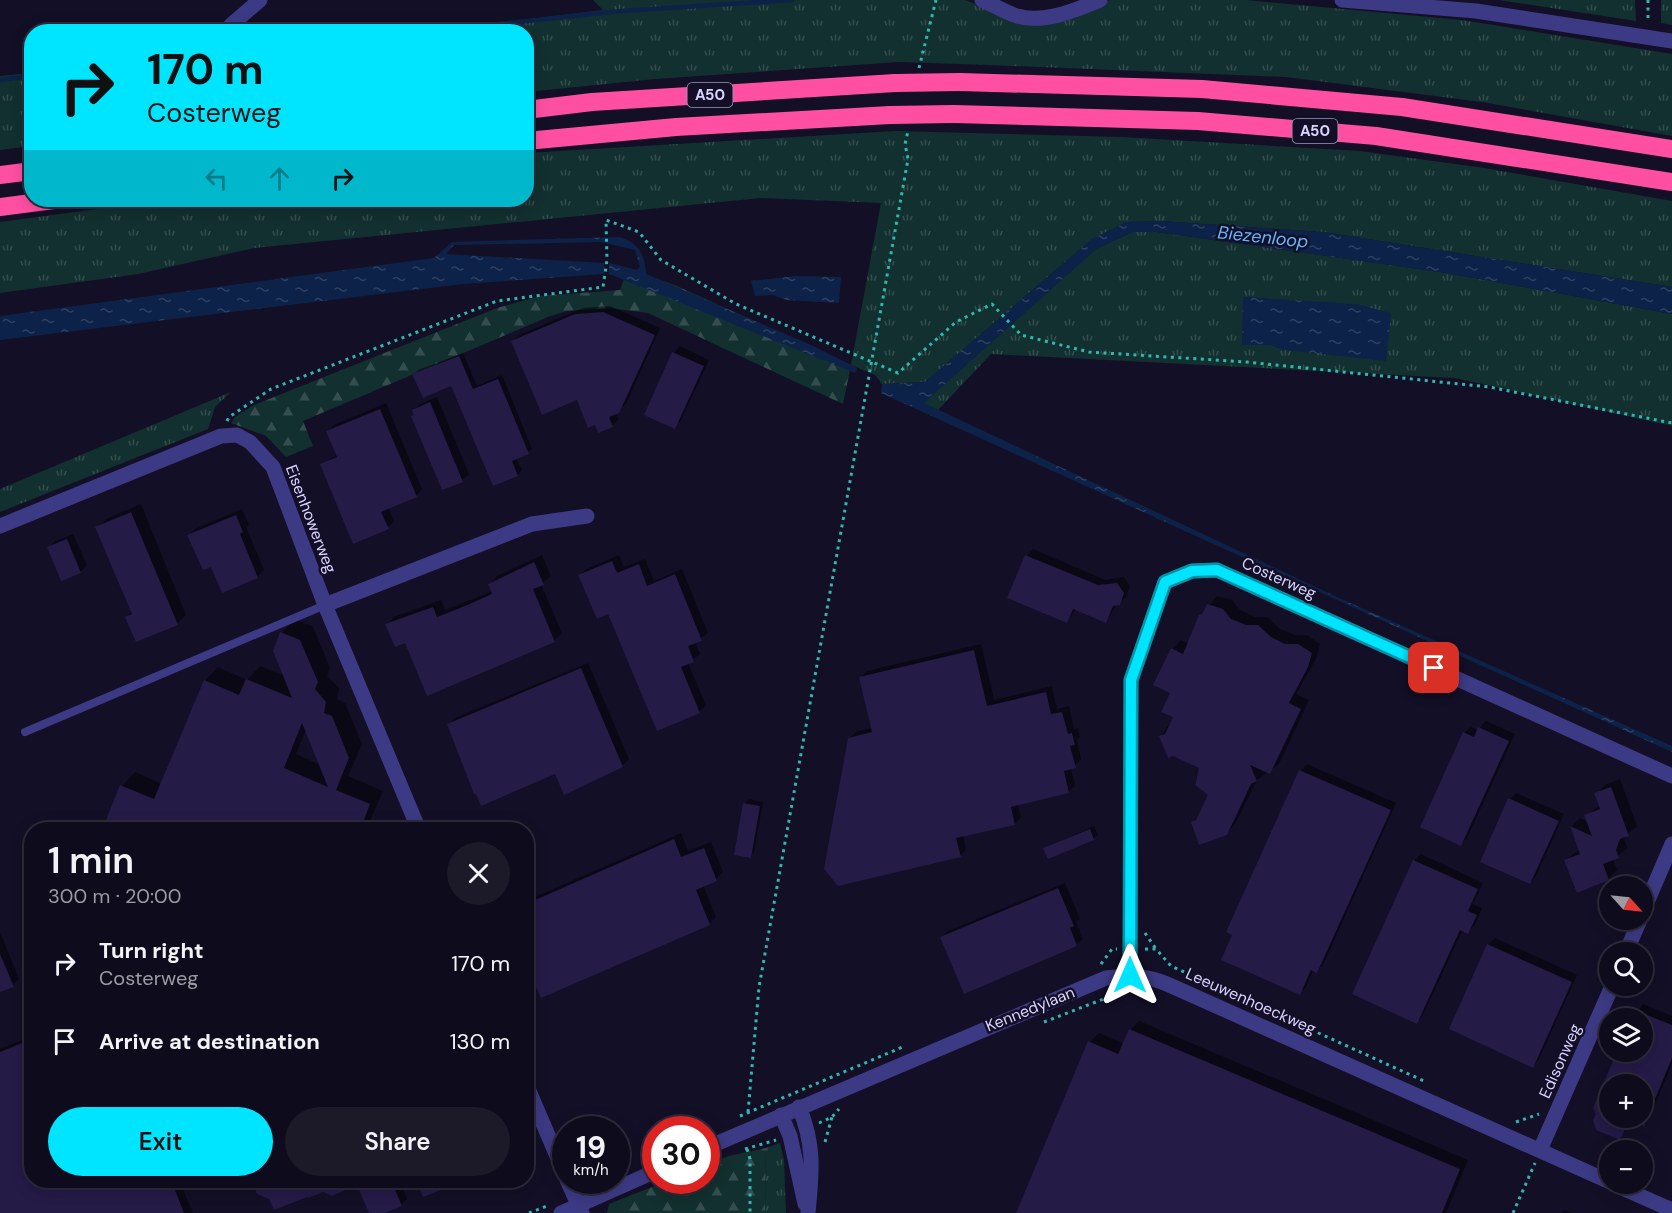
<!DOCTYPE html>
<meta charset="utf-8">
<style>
:root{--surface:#0e0b1c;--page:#1c1929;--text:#f1f3f6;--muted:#9b9ba3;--line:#2e2b3b;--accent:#00e5ff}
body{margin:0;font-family:"DM Sans",sans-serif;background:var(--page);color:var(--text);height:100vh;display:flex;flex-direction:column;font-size:22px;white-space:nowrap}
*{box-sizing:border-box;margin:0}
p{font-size:20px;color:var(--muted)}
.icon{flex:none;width:33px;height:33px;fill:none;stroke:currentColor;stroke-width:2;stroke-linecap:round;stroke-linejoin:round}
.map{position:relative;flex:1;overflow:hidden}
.drawer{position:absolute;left:24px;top:822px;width:510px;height:366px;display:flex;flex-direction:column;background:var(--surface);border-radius:24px;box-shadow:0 3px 15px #0003,0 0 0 2px var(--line)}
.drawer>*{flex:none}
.banner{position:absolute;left:24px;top:24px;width:510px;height:183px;border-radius:24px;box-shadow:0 3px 15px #0003,0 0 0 2px var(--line);background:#00e5ff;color:#111;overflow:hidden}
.needle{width:39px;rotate:117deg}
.tools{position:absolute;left:1599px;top:876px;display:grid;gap:12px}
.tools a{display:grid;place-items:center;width:54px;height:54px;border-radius:50%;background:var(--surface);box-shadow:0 3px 15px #0003,0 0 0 2px var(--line);font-size:30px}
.speed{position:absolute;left:552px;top:1116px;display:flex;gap:12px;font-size:30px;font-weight:700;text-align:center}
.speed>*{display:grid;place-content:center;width:78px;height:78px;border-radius:50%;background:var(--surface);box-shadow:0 3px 15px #0003,0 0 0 2px var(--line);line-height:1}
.speed small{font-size:15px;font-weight:400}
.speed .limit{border:9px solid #d22;background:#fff;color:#111}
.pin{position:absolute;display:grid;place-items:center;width:51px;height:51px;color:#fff;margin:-26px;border-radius:12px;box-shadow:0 3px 9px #0006}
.me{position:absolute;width:66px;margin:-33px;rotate:0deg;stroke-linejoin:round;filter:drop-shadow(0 0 4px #0008)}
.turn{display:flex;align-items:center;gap:21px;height:126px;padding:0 24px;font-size:27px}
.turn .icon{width:78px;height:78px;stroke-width:2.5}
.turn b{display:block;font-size:42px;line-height:51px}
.lanes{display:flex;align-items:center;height:57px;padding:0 24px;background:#0003;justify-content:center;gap:30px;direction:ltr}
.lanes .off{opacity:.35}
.round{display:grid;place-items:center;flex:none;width:63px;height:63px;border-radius:32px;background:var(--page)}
.headline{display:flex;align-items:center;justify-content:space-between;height:102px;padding:0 24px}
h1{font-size:36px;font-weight:600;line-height:45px}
.action{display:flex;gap:12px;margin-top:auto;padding:12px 24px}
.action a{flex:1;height:69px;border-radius:36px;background:var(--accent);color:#111;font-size:24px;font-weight:600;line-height:69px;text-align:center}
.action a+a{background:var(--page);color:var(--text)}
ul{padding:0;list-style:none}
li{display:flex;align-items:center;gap:18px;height:78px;padding:0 24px}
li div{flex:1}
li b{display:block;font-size:22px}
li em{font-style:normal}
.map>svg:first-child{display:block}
.grass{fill:url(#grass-tufts);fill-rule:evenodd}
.forest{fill:url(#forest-firs)}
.water{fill:url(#water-ripples)}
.shadow{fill:#0007;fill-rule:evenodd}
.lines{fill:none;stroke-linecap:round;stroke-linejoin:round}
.stream{stroke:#0c2248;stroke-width:4.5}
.building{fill:#241b47;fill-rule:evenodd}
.path{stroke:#2fb8b0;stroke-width:3;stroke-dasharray:3 4.5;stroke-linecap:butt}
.lane{stroke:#3d3a85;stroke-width:8}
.street{stroke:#3d3a85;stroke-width:15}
.highway{stroke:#ff4fa3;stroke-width:18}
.highway-bridge{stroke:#ff4fa3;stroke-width:18}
.route-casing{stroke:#0095a6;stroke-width:15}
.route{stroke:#00e5ff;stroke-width:10}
.labels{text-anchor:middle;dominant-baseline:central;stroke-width:5;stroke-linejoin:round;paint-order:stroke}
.shield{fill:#130f26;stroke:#9e99be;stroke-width:1.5}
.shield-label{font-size:15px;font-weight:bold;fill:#d9d4ff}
.street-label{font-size:16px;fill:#d9d4ff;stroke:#130f26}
.water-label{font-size:18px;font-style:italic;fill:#62b6ff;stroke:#130f26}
</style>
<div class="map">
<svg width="1672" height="1213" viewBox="0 0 1672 1213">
<defs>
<pattern id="grass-tufts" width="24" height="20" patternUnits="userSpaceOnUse" patternTransform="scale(1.5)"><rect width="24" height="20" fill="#12302f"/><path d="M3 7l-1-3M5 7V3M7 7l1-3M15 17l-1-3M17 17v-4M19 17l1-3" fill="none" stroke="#344d4e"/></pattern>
<pattern id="forest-firs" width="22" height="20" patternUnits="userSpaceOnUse" patternTransform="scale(1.5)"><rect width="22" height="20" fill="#12302f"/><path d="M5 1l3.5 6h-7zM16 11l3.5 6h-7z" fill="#344d4e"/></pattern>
<pattern id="water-ripples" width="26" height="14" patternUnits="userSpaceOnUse" patternTransform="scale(1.5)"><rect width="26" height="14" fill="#0c2248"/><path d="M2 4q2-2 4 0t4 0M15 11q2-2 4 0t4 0" fill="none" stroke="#2f4163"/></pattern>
</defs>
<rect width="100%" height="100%" fill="#130f26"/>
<!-- grass -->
<g class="grass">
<polygon points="593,0 965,0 1017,19 1057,22 1076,18 1110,0 1246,0 1462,20 1672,54 1672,136 1482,102 1286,77 989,65 899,62 655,79 527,92 526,32 420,32 603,10"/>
<polygon points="1499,0 1635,0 1636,21"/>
<polygon points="1661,0 1672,0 1672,25 1661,23"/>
<polygon points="31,73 31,146 0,150 0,76"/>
<polygon points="895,131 1121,137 1360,151 1484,168 1672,201 1672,287 1324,232 1160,221 1127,222 1092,239 925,382 882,384 875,375 851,365 881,203 761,198 254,248 138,274 0,293 0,222 165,200 526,200 527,153"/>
<path d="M1133,232H1157L1447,273L1672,314V426L1455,378L991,354L938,410L923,403L1096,249ZM1244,297L1294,301L1284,350L1271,345H1242Z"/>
<polygon points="231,392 215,407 208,429 0,512 0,489"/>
<polygon points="780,1143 784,1160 786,1213 765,1213 766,1148"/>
</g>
<!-- forest -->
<g class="forest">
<polygon points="628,268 677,286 851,365 843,404 648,313 610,308 567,311 548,317 303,421 313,446 286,457 266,436 231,423 235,417 254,405 497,308 540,296 620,290"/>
<polygon points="766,1148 765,1213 607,1213 609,1204 667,1181 706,1180 707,1165 728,1156"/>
</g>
<!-- water -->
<g class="water">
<polygon points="1160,221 1324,232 1672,287 1672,314 1447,273 1157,232 1133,232 1096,249 924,403 1337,597 1672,746 1672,752 881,393 882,384 925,382 1092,239 1127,222"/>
<path d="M619,237C638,242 645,254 646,274L811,345L857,368L855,373L609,274V263L637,270L640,267L635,250L601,242L454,245L446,254L604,263V274L463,284L0,340V316L434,258L452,242Z"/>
<polygon points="795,276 841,277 839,303 786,300 773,295 755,296 751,281"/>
<polygon points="1243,297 1356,304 1391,313 1386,361 1284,350 1271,345 1242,345"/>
</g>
<!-- shadow -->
<g class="shadow">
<polygon points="610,306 660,328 626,404 616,412 619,419 612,426 595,423 578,398 513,341 519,335 583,308"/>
<polygon points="680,346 709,360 681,420 675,427 674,353"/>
<polygon points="463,353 477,386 502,375 532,449 516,458 522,470 518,475 494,484 452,384 414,374 418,370"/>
<polygon points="437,397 469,474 462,480 414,410 420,404"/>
<polygon points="386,403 422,489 416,496 388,507 394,521 388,528 321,465 338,454 328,431 334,425"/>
<polygon points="141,504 186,615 177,624 127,617 132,612 97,528 106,519"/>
<polygon points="242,509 249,525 246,527 264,570 257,577 212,565 189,535 195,529"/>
<polygon points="73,534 87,565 80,572 49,548 55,541"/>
<polygon points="1033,549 1105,580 1124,577 1130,586 1126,597 1117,604 1106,622 1076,609 1067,621 1009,597 1027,556"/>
<polygon points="542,555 551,576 541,584 562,633 554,641 387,624 394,617 441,600 445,610 493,591 490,584 497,576"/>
<polygon points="619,555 624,567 645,559 654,581 682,569 708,633 695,642 700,654 688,663 706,705 699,712 609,613 580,575 586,569"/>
<polygon points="1217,596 1232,600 1240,610 1255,617 1267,617 1280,629 1295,635 1307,635 1320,644 1317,657 1296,694 1309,700 1279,764 1257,780 1235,824 1226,834 1192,823 1201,814 1210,794 1198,786 1196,778 1201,768 1161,736 1175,716 1172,693 1172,649 1181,640 1189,644 1200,616"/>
<path d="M295,619L313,627L330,668L327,676L339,688L337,699L345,703L362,744L348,776L383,791L366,830H104L122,786L135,772L162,784L205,681L218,667L247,680L260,666L285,676L274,651L282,633ZM306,729L321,765L296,754Z"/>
<polygon points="981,644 994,700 1052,686 1057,709 1069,706 1074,729 1078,728 1080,737 1077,740 1081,760 1071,768 1075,786 1068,792 1018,804 1021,817 1015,824 963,835 966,849 960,856 849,739 856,732 872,728 861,677 867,671"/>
<polygon points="588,663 629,759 622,766 556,772 449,724 455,718"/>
<polygon points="1486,721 1515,734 1467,838 1461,844 1464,733 1471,727 1478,730"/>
<polygon points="1307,764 1396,803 1323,965 1317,971 1313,970 1306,987 1299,993 1228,931 1301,771"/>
<polygon points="1620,779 1637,826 1626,835 1624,840 1628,848 1613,859 1617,870 1608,879 1566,860 1580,849 1571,827 1580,818 1588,822 1586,816 1600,805 1596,794 1605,785"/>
<polygon points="1516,793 1564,814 1536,876 1530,883 1510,799"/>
<polygon points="749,799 763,802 754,852 750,856 745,803"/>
<polygon points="1094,826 1098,835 1093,839 1045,848"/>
<polygon points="681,833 688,851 711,842 723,872 716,879 703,885 716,917 709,924 526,960 526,901"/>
<polygon points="1421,854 1483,883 1473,904 1482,908 1475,925 1468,932 1463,929 1423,1015 1417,1022 1414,861"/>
<polygon points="1065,883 1080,919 1076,922 1083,939 1076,945 942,937 948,931"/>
<polygon points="0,932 19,979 13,985 0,991"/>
<polygon points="1495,938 1577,975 1539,1059 1533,1066 1488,945"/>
<path d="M1643,1004L1672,1016V1064L1649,1119L1643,1125L1631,1120L1620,1138L1595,1108L1619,1052H1642V1018H1634ZM1610,1084H1642V1118H1610Z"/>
<polygon points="1139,1021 1468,1160 1446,1213 1017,1213 1090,1042 1099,1033 1124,1044 1130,1030"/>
<polygon points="32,1036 32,1180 179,1180 193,1213 0,1213 0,1049"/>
<polygon points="253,1180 400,1180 407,1199 401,1205 381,1213 370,1213 358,1183 270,1198"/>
<polygon points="1564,1210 1572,1213 1561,1213"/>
</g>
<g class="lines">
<!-- stream -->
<g class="stream">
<polyline points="422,32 621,11 792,0"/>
<polyline points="0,80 32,76"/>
</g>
</g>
<!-- building -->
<g class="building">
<polygon points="603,312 655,335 619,413 609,417 613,427 598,433 595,425 588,428 577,400 542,415 511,341 575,314"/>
<polygon points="672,352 704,366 675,429 644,415"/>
<polygon points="459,356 473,389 498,379 529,454 512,461 518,476 493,486 451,386 423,398 412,374"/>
<polygon points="430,402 463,482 442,490 411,416 414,415 412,410"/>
<polygon points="380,409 417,497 381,512 389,529 353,544 320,464 337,457 326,431"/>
<polygon points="131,512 178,625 136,642 125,617 132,614 95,527"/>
<polygon points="236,515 243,532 240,534 258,578 222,593 211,567 203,570 187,535"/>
<polygon points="67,539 81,573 61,581 47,547"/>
<polygon points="1025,555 1098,585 1117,583 1124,593 1120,605 1113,606 1106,623 1073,609 1067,623 1007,598"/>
<polygon points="612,561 617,573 639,564 647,586 675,574 702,641 688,646 694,662 681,667 700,713 657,731 608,614 597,619 578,575"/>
<polygon points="534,562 544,585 533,589 555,642 427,696 405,643 395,647 385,624 433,607 437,617 465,606 492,594 488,584"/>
<polygon points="1207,604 1223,609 1231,619 1246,625 1258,625 1271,637 1285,644 1298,644 1312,653 1308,667 1289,703 1301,709 1270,774 1250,765 1257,781 1251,784 1227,835 1199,845 1191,822 1196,820 1208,795 1195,785 1199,768 1173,756 1168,758 1159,736 1165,734 1173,717 1161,712 1170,693 1153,685 1171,648 1183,654 1199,615 1202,614"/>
<path d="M280,632L300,640L318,682L315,689L326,702L324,713L332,716L349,758L336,790L370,804L360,830H102L120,785L154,799L204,680L239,695L246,679L292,698L273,651ZM302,723L328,787L284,768Z"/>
<polygon points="974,650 987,706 1046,692 1051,714 1062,712 1068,734 1072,733 1075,745 1070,746 1076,768 1064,771 1069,793 1011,807 1015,825 956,838 961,857 838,886 824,869 848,738 872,732 859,677"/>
<polygon points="581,668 623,767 564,795 555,774 481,806 476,794 474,794 447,724"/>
<polygon points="1478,727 1509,741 1461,846 1420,827 1463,732 1474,737"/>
<polygon points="1299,770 1391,810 1317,973 1311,970 1300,995 1221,960 1232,935 1226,932"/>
<polygon points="1611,787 1629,836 1620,839 1616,850 1619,858 1603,864 1609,880 1577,893 1564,860 1580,854 1570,826 1592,836 1584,815 1600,809 1594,793"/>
<polygon points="1508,798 1559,821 1530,884 1480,862"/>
<polygon points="743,803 760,806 751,858 734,855"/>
<polygon points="1090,829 1094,840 1048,859 1043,848"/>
<polygon points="674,839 681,857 704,848 717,881 696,890 710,925 541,998 526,964 526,904"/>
<polygon points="1413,860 1478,889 1468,911 1477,915 1468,934 1460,930 1417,1024 1352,994"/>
<polygon points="1058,888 1074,926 1070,928 1077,946 964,994 940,937"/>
<polygon points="1487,944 1572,982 1533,1068 1449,1029"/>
<polygon points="0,954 14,987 0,992"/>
<polygon points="1642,1013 1672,1025 1672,1058 1643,1128 1642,1084 1610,1084 1610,1118 1630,1118 1620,1140 1596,1130 1593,1120 1596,1114 1593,1108 1617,1052 1642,1052"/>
<polygon points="1129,1029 1460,1169 1442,1213 1016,1213 1088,1041 1118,1054"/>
<polygon points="32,1039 32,1180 171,1180 184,1213 0,1213 0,1052"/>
<polygon points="251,1180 391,1180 402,1206 385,1213 369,1213 357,1185 332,1196 323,1192 308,1198 307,1197 274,1210 269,1199 257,1194"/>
<polygon points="416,1180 463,1180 463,1181 423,1197"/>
</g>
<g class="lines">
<!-- path -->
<g class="path">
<polyline points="1648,0 1648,22"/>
<polyline points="919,68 936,0"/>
<polyline points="227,421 229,417 271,389 497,301 603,287 607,260 606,220 639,232 661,260 736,304 898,373 956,322 992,304 1021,335 1089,352 1247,362 1489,387 1672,423"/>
<polyline points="1145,933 1156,949"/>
<polyline points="1145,949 1156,949 1171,966 1424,1081"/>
<polyline points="1101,964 1112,949 1117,949"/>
<polyline points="1044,1022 1119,993"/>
<polyline points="748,1112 759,987 908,159 905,144 908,131"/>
<polyline points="740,1116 905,1046"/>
<polyline points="1516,1122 1539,1114"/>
<polyline points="819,1123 832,1117 839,1109"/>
<polyline points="825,1142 832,1117"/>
<polyline points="745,1149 776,1140"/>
<polyline points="747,1149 750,1159 750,1213"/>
<polyline points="529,1213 547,1206"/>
<polyline points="1513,1213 1535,1163"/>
</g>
<!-- lane -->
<polyline class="lane" points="25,732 325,605"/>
<!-- street -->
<g class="street">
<path d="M982,0C994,5 1005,12 1017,16C1044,24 1076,10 1100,0"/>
<polyline points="1342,0 1476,11 1672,41"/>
<polyline points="231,25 260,0"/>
<polyline points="0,526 221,436 237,435 250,442 273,467 325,605 419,830"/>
<polyline points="325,605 532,524 587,516"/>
<polyline points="1642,914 1672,844"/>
<polyline points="1626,952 1640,920"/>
<polyline points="1130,975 1131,680 1165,582 1192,571 1217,570 1672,776"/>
<polyline points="526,1084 566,1177"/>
<path d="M799,1107C815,1145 812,1172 808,1213"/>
<polyline points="781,1115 790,1136 805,1204"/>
<path d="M706,1148L1106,978C1128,975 1146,975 1167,984L1610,1182"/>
<polyline points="1540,1150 1612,986"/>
<polyline points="567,1180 582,1213"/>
<polyline points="1613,1184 1672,1210"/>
<polyline points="561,1213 656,1171"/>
</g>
<!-- highway -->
<g class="highway">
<polyline points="960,82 1202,89 1402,107 1672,149"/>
<polyline points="526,110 592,102 895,83"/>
<polyline points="954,114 1198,121 1376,136 1672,182"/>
<polyline points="526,141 676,127 890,115"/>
<polyline points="0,175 32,171"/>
<polyline points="0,207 54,200"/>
</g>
<!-- highway-bridge -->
<g class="highway-bridge">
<polyline points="895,83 960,82"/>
<polyline points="890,115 954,114"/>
</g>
</g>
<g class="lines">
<defs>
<polyline id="route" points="1130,975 1131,680 1165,582 1192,571 1217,570 1434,668"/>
</defs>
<!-- route casing -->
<use href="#route" class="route-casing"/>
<!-- route -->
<use href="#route" class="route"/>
</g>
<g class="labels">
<!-- shield labels -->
<g class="shield">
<rect x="687.5" y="83" width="45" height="24" rx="4.5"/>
<rect x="1292.5" y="119" width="45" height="24" rx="4.5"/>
</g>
<g class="shield-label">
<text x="710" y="95">A50</text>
<text x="1315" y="131">A50</text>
</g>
<!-- street labels -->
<g class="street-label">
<text transform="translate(311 519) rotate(69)">Eisenhowerweg</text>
<text transform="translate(1279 578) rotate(24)">Costerweg</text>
<text transform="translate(1251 1001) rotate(24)">Leeuwenhoeckweg</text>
<text transform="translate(1030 1009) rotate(-22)">Kennedylaan</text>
<text transform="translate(1560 1061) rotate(-66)">Edisonweg</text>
</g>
<!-- water labels -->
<g class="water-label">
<text transform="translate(1263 237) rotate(6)">Biezenloop</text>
</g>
</g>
</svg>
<div class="tools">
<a><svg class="needle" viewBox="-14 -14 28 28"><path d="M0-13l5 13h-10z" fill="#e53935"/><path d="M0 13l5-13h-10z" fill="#9b9ba3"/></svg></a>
<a><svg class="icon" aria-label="search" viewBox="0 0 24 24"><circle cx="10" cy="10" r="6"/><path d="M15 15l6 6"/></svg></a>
<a><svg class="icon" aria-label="layers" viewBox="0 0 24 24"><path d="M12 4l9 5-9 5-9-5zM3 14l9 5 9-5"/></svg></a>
<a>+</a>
<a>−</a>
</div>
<div class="speed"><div>19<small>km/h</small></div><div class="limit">30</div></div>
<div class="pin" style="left:1434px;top:668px;background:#d93025"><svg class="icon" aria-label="arrive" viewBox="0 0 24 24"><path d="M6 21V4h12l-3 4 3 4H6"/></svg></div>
<svg class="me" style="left:1130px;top:975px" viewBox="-20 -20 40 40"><path d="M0-17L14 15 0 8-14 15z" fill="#00e5ff" stroke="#fff" stroke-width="4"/></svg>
<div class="banner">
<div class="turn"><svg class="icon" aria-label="right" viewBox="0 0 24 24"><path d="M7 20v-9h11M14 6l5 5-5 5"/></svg><div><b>170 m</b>Costerweg</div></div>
<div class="lanes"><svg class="icon off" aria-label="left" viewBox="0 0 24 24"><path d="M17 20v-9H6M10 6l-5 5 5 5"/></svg><svg class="icon off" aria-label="ahead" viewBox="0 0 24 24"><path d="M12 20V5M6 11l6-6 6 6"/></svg><svg class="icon" aria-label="right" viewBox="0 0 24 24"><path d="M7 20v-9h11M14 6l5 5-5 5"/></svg></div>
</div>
<section class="drawer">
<div class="headline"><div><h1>1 min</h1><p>300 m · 20:00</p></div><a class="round"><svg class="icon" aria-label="close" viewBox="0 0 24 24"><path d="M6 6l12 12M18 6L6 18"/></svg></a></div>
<ul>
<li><svg class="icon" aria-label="right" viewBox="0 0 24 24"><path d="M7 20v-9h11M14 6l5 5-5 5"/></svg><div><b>Turn right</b><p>Costerweg</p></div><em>170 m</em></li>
<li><svg class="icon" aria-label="arrive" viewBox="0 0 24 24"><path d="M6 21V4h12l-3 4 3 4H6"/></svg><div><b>Arrive at destination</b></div><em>130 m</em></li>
</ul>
<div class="action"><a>Exit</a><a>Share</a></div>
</section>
</div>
